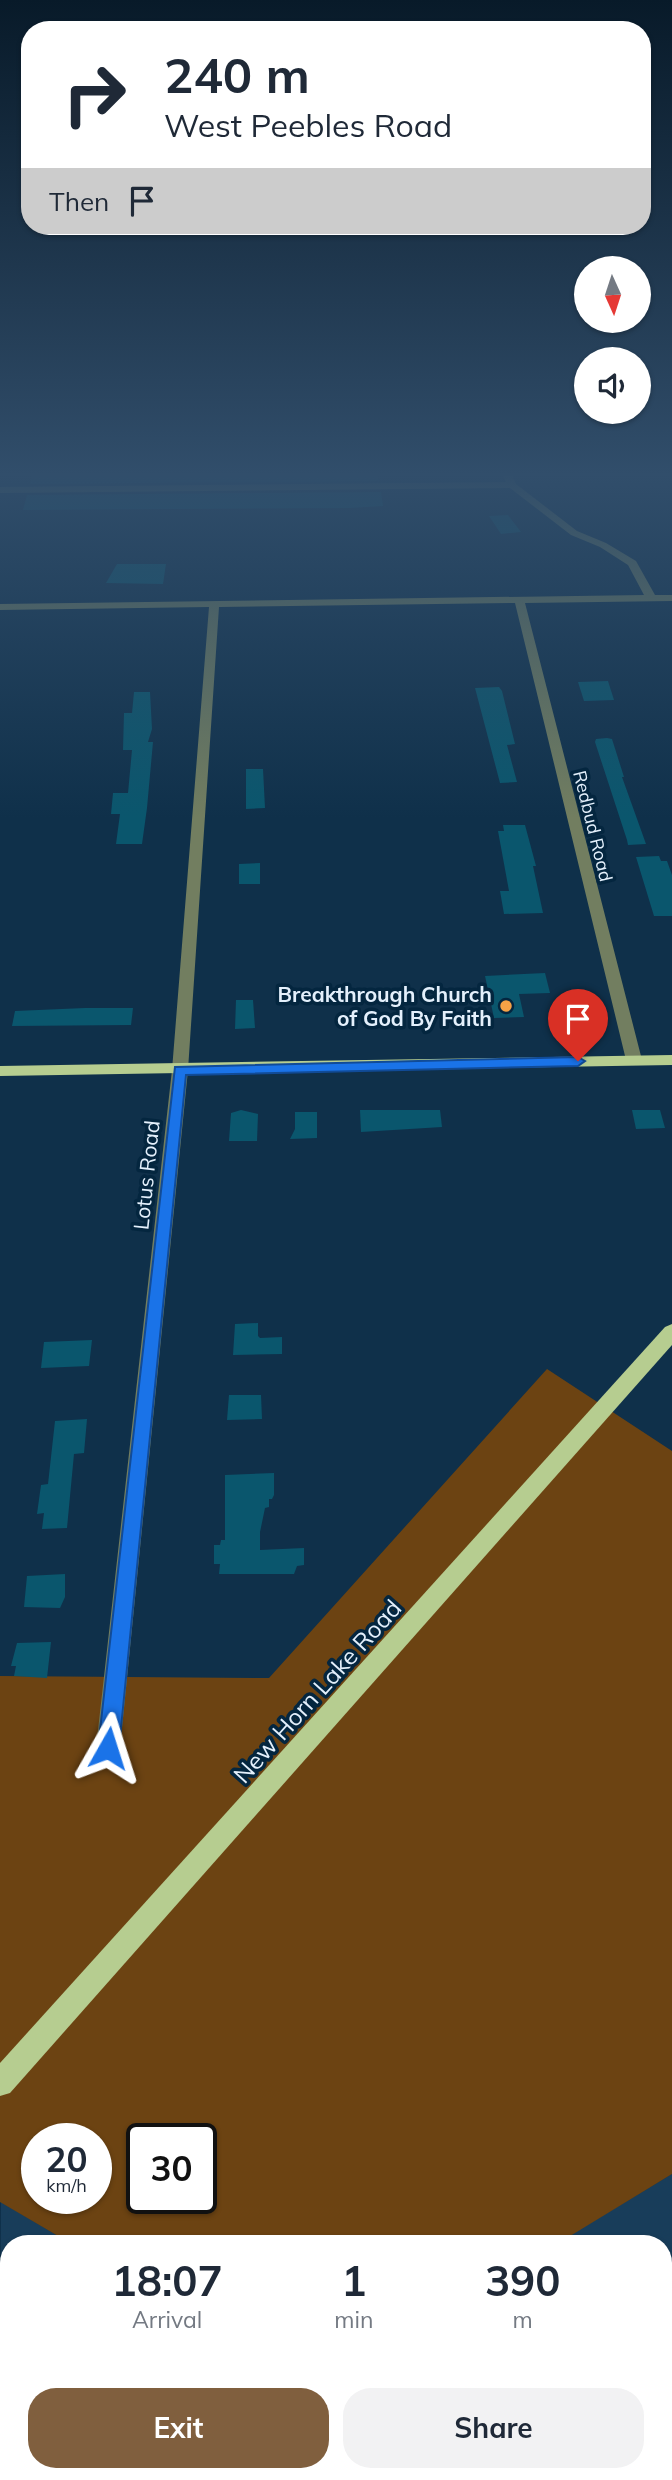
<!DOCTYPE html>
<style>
:root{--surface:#fff;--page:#f2f2f3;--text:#1f2937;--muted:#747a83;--accent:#805f3e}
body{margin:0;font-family:Mulish,sans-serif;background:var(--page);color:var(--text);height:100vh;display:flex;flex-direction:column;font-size:26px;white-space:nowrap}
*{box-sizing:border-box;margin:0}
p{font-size:23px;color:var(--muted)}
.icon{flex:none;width:38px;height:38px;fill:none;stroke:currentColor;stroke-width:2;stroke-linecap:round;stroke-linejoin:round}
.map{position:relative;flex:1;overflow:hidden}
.drawer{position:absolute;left:0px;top:2235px;width:672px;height:247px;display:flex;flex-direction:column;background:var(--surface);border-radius:28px 28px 0 0;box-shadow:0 2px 5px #0004}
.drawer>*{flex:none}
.banner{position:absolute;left:21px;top:21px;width:630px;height:214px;border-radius:28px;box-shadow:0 2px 5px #0004;background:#fff;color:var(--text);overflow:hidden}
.needle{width:46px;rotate:177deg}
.buttons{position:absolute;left:574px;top:256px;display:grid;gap:14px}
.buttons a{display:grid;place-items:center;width:77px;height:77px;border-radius:50%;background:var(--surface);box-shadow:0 2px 5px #0004;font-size:35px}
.speed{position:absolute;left:21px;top:2123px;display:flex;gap:14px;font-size:35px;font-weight:700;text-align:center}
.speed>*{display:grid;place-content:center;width:91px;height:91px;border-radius:50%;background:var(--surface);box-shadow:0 2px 5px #0004;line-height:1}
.speed small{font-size:18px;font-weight:400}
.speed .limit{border:4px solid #111;border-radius:10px;background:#fff;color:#111}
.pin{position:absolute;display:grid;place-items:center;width:60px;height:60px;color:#fff;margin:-72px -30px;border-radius:50% 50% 50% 0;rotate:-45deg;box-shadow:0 0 7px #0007}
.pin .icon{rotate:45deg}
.me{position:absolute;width:77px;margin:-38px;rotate:6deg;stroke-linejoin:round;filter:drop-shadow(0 0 5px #0008)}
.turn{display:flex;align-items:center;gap:24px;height:147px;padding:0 28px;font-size:32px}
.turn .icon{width:91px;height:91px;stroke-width:2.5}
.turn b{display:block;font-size:49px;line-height:60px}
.then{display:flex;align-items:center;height:66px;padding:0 28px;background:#0003;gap:14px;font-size:26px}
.eta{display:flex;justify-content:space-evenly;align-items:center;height:119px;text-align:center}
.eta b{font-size:42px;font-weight:700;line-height:49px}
.action{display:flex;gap:14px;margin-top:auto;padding:14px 28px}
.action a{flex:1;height:80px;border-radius:28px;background:var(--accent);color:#fff;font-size:28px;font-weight:700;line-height:80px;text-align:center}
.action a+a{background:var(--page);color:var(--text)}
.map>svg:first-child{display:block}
.built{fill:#183d5a}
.green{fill:#6c4312;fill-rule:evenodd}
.building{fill:#0a566d}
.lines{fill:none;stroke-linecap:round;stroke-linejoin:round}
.minor{fill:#727e60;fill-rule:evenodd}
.major{fill:#b6cd90;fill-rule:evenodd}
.route{fill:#1a73e8;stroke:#114b97;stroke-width:2}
.poi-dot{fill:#f6a246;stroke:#04263f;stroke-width:2.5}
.labels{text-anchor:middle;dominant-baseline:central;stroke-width:7;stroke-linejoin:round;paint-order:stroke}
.far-street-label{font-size:18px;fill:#e4f0fc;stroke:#04263f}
.poi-label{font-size:21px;font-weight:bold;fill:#e4f0fc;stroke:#04263f;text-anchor:end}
.street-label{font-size:21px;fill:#e4f0fc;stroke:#04263f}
.near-street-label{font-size:24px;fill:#e4f0fc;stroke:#04263f}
</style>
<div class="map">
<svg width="672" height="2480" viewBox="0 0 672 2480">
<rect width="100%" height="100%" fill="#0f304a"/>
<!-- built -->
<polygon class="built" points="672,2174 672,2480 0,2480 1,2202 70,2243 9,2244 9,2473 663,2473 663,2244 557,2243"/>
<!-- green -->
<path class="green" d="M547,1369L672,1451V2174L557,2244L70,2243L0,2202V1676L269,1678ZM37,2138H96V2198H37ZM142,2138H201V2198H142Z"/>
<!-- building -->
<g class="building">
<polygon points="33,471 377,471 379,481 30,484"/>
<polygon points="381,492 383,506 350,508 23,510 27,495"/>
<polygon points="508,515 511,519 521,532 501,534 489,516"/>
<polygon points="117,564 166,564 163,584 106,583"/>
<polygon points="608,681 614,700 584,701 578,682"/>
<polygon points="499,687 502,691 515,744 507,745 517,782 500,783 475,688"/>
<polygon points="134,692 150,692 152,729 148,742 153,742 147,808 142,844 116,844 120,814 111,814 113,793 128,793 132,750 123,750 124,713 132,713"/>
<polygon points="607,738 612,739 624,777 622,777 646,844 628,845 627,840 595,742 596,739"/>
<polygon points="246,769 263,769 265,808 246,809"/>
<polygon points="503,825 525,825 536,866 533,866 543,913 504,914 500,891 509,891 498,831 504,831"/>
<polygon points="659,856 661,861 667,861 672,875 672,916 654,916 636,857"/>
<polygon points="260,863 260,884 239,884 239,864"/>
<polygon points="545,973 550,993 519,994 524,1017 494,1018 485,976"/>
<polygon points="236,1000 253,1000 255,1028 235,1029"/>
<polygon points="85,1008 133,1008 131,1025 12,1026 15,1011"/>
<polygon points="241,1110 258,1114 257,1141 229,1141 231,1113"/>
<polygon points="360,1110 440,1110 442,1127 361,1132"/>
<polygon points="632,1110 660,1110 665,1128 636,1129"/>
<polygon points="295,1112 317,1112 317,1138 290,1139 295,1129"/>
<polygon points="258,1323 258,1336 260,1338 282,1337 282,1354 233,1355 235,1324"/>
<polygon points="92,1340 89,1366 41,1368 44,1342"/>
<polygon points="229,1395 261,1395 262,1419 227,1420"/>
<polygon points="87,1419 84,1453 74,1454 67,1528 42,1529 44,1513 37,1514 41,1485 48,1484 55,1421"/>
<polygon points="274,1473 274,1495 272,1499 269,1499 269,1507 265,1508 260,1532 260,1550 304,1548 304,1565 297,1566 294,1574 219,1574 220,1564 214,1564 214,1545 220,1545 221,1540 225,1540 225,1475"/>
<polygon points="65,1574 65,1597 60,1608 24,1607 27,1576"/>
<polygon points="51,1642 47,1678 14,1676 16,1666 11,1666 17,1643"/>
</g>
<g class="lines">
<!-- minor -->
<g class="minor">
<polygon points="501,471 510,471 516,484 577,531 606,543 636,561 655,595 672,595 672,601 525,603 642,1060 634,1065 626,1060 515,603 219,607 188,1070 120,1748 116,1756 108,1760 100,1756 96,1748 172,1070 209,607 0,610 0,604 644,595 628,565 600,547 571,535 510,488 0,493 0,487 506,482"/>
<polygon points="0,2281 9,2285 9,2321 0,2317"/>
<polygon points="24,2473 56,2473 53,2480 21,2480"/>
<polygon points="254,2473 295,2473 298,2480 257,2480"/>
</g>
<!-- major -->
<g class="major">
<polygon points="672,1055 672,1065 0,1076 0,1066"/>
<polygon points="672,1324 672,1345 10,2093 0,2096 0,2063 665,1327"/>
</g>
</g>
<!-- sky -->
<linearGradient id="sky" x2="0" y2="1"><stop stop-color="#081a29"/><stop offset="0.58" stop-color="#314e6b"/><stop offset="1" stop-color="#314e6b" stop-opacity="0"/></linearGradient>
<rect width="672" height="818" fill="url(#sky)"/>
<!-- route -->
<polygon class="route" points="578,1057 585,1061 578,1066 186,1075 119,1748 116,1756 108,1759 101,1756 98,1748 175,1067"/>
<!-- markers -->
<circle class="poi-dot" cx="506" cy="1006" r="7"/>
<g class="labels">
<!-- far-street labels -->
<g class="far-street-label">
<text transform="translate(593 826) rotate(76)">Redbud Road</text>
</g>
<!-- poi labels -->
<g class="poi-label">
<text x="492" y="994">Breakthrough Church<tspan x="492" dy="24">of God By Faith</tspan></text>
</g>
<!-- street labels -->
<g class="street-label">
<text transform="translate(146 1175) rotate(-84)">Lotus Road</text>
</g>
<!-- near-street labels -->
<g class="near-street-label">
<text transform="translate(317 1691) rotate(-48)">New Horn Lake Road</text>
</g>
</g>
</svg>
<div class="buttons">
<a><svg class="needle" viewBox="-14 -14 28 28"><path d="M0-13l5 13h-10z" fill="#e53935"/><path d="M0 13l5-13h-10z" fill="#747a83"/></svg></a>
<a><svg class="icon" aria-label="sound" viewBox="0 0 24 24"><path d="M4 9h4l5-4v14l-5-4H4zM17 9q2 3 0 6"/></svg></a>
</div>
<div class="speed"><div>20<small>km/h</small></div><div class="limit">30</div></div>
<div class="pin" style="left:578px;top:1061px;background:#d93025"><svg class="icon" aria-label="arrive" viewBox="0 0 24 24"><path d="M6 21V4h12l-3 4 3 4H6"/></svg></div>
<svg class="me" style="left:108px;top:1748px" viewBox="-20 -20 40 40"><path d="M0-17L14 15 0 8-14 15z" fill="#1a73e8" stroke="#fff" stroke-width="4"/></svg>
<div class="banner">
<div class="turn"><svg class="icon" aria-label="right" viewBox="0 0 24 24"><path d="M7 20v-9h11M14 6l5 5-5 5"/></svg><div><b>240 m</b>West Peebles Road</div></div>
<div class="then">Then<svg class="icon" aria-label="arrive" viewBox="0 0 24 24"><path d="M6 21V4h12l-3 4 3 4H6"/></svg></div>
</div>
<section class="drawer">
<div class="eta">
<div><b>18:07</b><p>Arrival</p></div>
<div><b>1</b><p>min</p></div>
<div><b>390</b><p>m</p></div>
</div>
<div class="action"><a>Exit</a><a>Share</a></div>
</section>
</div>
